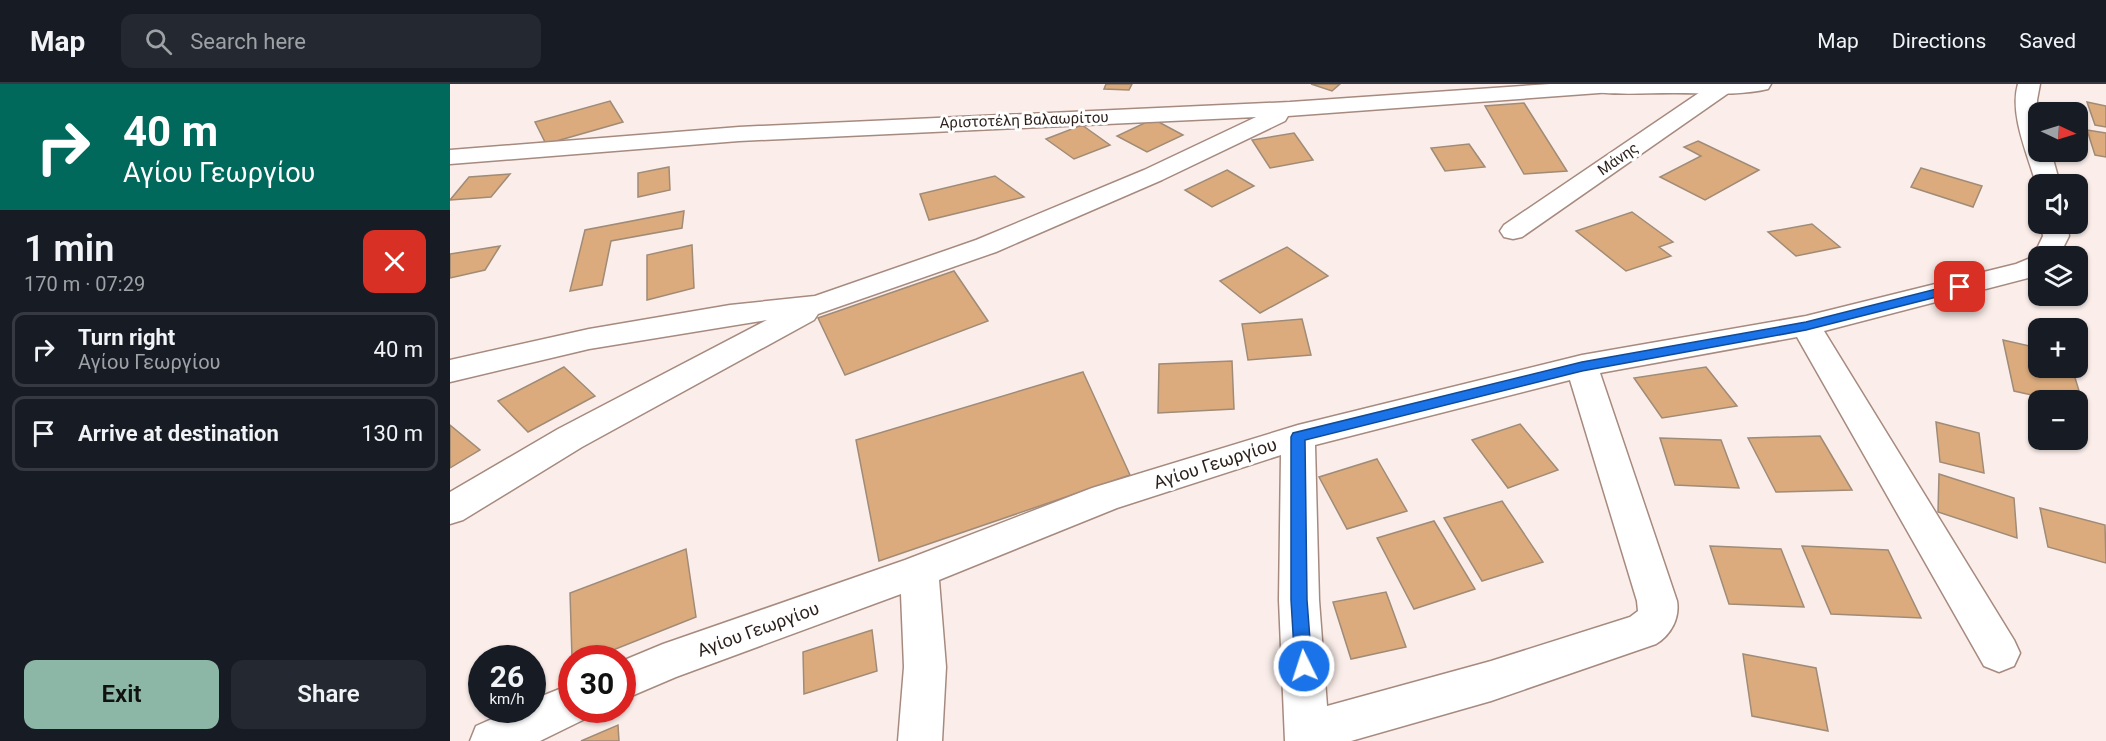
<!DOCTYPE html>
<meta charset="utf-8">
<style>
:root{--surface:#171b24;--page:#242831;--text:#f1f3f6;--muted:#9ea1a6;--line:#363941;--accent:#8cb6a5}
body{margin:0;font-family:Roboto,sans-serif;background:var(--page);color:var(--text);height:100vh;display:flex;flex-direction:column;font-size:22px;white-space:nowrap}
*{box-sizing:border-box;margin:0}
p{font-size:20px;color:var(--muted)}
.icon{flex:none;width:33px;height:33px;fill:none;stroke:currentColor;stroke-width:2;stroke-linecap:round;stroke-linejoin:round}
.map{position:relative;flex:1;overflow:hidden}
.sheet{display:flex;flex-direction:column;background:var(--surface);width:450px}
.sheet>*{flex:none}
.top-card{background:#00695c;color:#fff;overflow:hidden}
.needle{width:39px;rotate:94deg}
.controls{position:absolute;left:1578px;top:18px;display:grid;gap:12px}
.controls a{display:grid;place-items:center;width:60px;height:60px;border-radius:12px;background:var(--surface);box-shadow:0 2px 4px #0004;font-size:30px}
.speed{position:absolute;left:18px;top:561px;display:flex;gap:12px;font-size:30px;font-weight:700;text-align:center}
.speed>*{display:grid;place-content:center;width:78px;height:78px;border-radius:50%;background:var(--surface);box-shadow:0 2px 4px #0004;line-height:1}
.speed small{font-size:15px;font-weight:400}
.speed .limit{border:9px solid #d22;background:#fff;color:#111}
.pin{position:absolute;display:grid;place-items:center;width:51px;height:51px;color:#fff;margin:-26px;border-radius:12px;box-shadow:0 3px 9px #0006}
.me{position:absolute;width:66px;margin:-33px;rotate:356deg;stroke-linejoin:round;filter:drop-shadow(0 0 4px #0008)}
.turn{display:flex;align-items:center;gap:21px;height:126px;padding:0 24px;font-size:27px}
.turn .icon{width:78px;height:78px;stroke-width:2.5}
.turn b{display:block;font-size:42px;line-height:51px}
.round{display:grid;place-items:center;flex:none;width:63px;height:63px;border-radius:12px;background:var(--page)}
.summary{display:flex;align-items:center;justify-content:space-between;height:102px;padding:0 24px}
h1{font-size:36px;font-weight:600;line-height:45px}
.primary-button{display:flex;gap:12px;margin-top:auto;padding:12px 24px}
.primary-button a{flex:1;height:69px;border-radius:12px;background:var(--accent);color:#111;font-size:24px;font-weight:600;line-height:69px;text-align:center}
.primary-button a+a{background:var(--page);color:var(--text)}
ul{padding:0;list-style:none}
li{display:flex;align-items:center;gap:18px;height:75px;margin:0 12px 9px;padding:0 12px;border:3px solid var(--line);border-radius:12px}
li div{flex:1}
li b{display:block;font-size:22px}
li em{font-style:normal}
header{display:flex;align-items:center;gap:36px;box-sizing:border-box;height:84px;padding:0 30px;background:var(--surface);border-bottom:2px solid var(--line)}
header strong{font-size:28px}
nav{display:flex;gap:33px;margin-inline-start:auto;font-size:21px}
.search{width:420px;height:54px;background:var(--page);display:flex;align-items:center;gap:15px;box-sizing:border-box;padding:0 21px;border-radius:12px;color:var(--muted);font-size:22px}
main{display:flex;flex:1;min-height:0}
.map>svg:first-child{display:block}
.building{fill:#dbab7d;stroke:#a08b77;stroke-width:1.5}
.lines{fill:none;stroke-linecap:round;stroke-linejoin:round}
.street-casing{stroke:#a68a7f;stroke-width:3}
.secondary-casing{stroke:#a68a7f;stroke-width:3}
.street{fill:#fff;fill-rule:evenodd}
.secondary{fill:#fff;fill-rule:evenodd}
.route{fill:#1a73e8;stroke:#114b97;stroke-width:1.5}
.labels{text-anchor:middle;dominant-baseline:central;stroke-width:6;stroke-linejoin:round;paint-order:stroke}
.far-street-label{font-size:15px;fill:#2a1f1a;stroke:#fff}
.street-label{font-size:18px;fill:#2a1f1a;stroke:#fff}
</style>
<header>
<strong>Map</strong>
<div class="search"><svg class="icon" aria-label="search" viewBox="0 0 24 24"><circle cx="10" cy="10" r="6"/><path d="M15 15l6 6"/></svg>Search here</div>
<nav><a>Map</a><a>Directions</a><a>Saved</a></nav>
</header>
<main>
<section class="sheet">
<div class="top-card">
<div class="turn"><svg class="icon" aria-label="right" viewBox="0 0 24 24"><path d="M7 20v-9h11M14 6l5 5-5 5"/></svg><div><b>40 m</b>Αγίου Γεωργίου</div></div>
</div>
<div class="summary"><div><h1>1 min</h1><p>170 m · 07:29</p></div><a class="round" style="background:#d93025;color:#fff"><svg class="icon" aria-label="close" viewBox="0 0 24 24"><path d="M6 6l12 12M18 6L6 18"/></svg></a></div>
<ul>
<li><svg class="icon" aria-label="right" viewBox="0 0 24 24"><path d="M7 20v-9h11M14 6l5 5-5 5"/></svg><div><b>Turn right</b><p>Αγίου Γεωργίου</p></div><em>40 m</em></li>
<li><svg class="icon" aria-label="arrive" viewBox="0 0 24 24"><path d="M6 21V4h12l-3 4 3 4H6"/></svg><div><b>Arrive at destination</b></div><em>130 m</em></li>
</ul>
<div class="primary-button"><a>Exit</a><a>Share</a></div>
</section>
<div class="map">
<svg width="1656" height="657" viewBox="0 0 1656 657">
<rect width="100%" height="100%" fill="#fbeeea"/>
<!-- building -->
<g class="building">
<polygon points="656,0 682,0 679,6 654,5"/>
<polygon points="861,0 890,0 882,7"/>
<polygon points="160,17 173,38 96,60 85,38"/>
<polygon points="1637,18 1656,22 1656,43 1645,41"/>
<polygon points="1074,19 1117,87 1074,90 1035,22"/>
<polygon points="703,35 733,51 697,68 667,52"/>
<polygon points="632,41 660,61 624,75 596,55"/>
<polygon points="1637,46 1656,49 1656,73 1645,71"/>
<polygon points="844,49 863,76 820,84 802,56"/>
<polygon points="1248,57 1309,86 1255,116 1210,93 1251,72 1234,63"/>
<polygon points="1019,60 1035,83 995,87 981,64"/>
<polygon points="219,83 220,106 188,113 188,89"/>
<polygon points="1471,84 1532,102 1523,123 1461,103"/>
<polygon points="777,86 804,102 762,123 735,106"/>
<polygon points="60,90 41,113 0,116 19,93"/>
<polygon points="545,92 574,113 479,136 470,110"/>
<polygon points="234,127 232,144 161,157 152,201 120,207 135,146"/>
<polygon points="1182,128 1223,158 1209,163 1221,172 1176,187 1126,147"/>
<polygon points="1362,140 1390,163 1346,172 1318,148"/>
<polygon points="242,161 244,204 197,216 197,171"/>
<polygon points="50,162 35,186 0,194 0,170"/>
<polygon points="837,163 878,192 810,229 770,197"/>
<polygon points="504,187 538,237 395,291 368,234"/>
<polygon points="852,235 861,271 798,276 792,240"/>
<polygon points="1553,256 1588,264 1588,284 1622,284 1634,323 1628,322 1628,316 1604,316 1564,307"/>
<polygon points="782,277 784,325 708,329 709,280"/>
<polygon points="114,283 145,312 78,348 48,317"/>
<polygon points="1256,283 1287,322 1212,334 1184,294"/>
<polygon points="633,288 680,391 429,477 406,356"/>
<polygon points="1486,338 1529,349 1534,389 1490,378"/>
<polygon points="1070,340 1108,386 1058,404 1022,356"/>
<polygon points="0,341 30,366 0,384"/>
<polygon points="1370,352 1402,406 1326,408 1298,354"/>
<polygon points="1210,354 1271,356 1289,404 1225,401"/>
<polygon points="927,375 957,427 897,445 869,393"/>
<polygon points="1489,390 1564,414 1567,454 1488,428"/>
<polygon points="1052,417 1093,478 1032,497 994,434"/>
<polygon points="1590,424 1655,441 1656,479 1598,463"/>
<polygon points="984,437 1025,505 964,525 927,454"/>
<polygon points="1260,462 1331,465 1354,523 1279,520"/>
<polygon points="1352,462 1438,466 1471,534 1381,530"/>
<polygon points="236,465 246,533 143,574 122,574 120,509"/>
<polygon points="936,508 956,563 901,575 883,518"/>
<polygon points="422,546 427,587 354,610 353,568"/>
<polygon points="1293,570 1366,584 1378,647 1302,632"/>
<polygon points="168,641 169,657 131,657"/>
</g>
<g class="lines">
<defs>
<g id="street">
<polygon points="1100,0 1158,0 1160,3 1157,8 1149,9 838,32 835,37 712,96 546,168 368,230 364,236 132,363 13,436 0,440 0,408 108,345 317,236 139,265 0,298 0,276 139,245 280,221 365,212 526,156 694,86 806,33 289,57 0,80 0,66 289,43 840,18"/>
<polygon points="1262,0 1281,0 1283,3 1280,8 1072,153 1063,155 1054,153 1050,147 1054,141"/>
<path d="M1568,0H1590L1587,16L1588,68H1601L1610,100H1588V104L1586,100C1578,71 1559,30 1568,0Z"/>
<path d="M1591,140H1617L1619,152L1609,172H1588V191L1586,192L1374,247L1564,556L1570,569L1564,582L1549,588L1534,582L1347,253L1150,289L1227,517C1230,534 1221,551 1206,560L1041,617L901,657H835L829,516L831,371L667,424L489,496L496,583L492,657H448L454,583L451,510L226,593L172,616V577L213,560L455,476L642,404L848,341L1132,271L1356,232L1566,180L1583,173L1593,152ZM1120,296L1187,517L1188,527L1180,533L1041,577L877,622L869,516L865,361Z"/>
<polygon points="122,600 122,626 141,626 137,634 90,657 20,657 26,642 62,626 82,626 82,616"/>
</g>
<path id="secondary" d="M1123,0H1321L1318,5C1288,12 1255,9 1224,9C1192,9 1158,12 1126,5Z"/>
</defs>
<!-- street casing -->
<use href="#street" class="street-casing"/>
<!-- secondary casing -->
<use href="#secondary" class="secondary-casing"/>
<!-- street -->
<use href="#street" class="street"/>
<!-- secondary -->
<use href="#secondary" class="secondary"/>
</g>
<!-- route -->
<polygon class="route" points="1510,199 1516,203 1514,206 1356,246 1132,287 855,356 857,516 862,582 860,587 854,590 847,587 845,582 841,516 841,353 843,349 1132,278 1356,238"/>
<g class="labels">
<!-- far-street labels -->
<g class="far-street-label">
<text transform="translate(574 36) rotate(-2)">Αριστοτέλη Βαλαωρίτου</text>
<text transform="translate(1168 75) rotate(-35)">Μάνης</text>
</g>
<!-- street labels -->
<g class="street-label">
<text transform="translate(765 379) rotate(-18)">Αγίου Γεωργίου</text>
<text transform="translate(308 545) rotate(-20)">Αγίου Γεωργίου</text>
</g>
</g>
</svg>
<div class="controls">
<a><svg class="needle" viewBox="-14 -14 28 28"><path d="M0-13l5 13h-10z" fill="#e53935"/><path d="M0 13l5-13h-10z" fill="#9ea1a6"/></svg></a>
<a><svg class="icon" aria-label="sound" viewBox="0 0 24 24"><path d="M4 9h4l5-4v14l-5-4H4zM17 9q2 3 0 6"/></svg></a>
<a><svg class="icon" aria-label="layers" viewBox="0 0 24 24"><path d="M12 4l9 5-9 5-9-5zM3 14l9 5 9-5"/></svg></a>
<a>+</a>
<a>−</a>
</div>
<div class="speed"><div>26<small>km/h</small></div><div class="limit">30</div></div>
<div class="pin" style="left:1510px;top:203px;background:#d93025"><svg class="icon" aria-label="arrive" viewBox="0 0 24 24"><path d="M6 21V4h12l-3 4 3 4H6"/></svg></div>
<svg class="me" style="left:854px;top:582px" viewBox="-20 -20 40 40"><circle r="17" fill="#1a73e8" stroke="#fff" stroke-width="3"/><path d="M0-11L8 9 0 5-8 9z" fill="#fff"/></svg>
</div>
</main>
